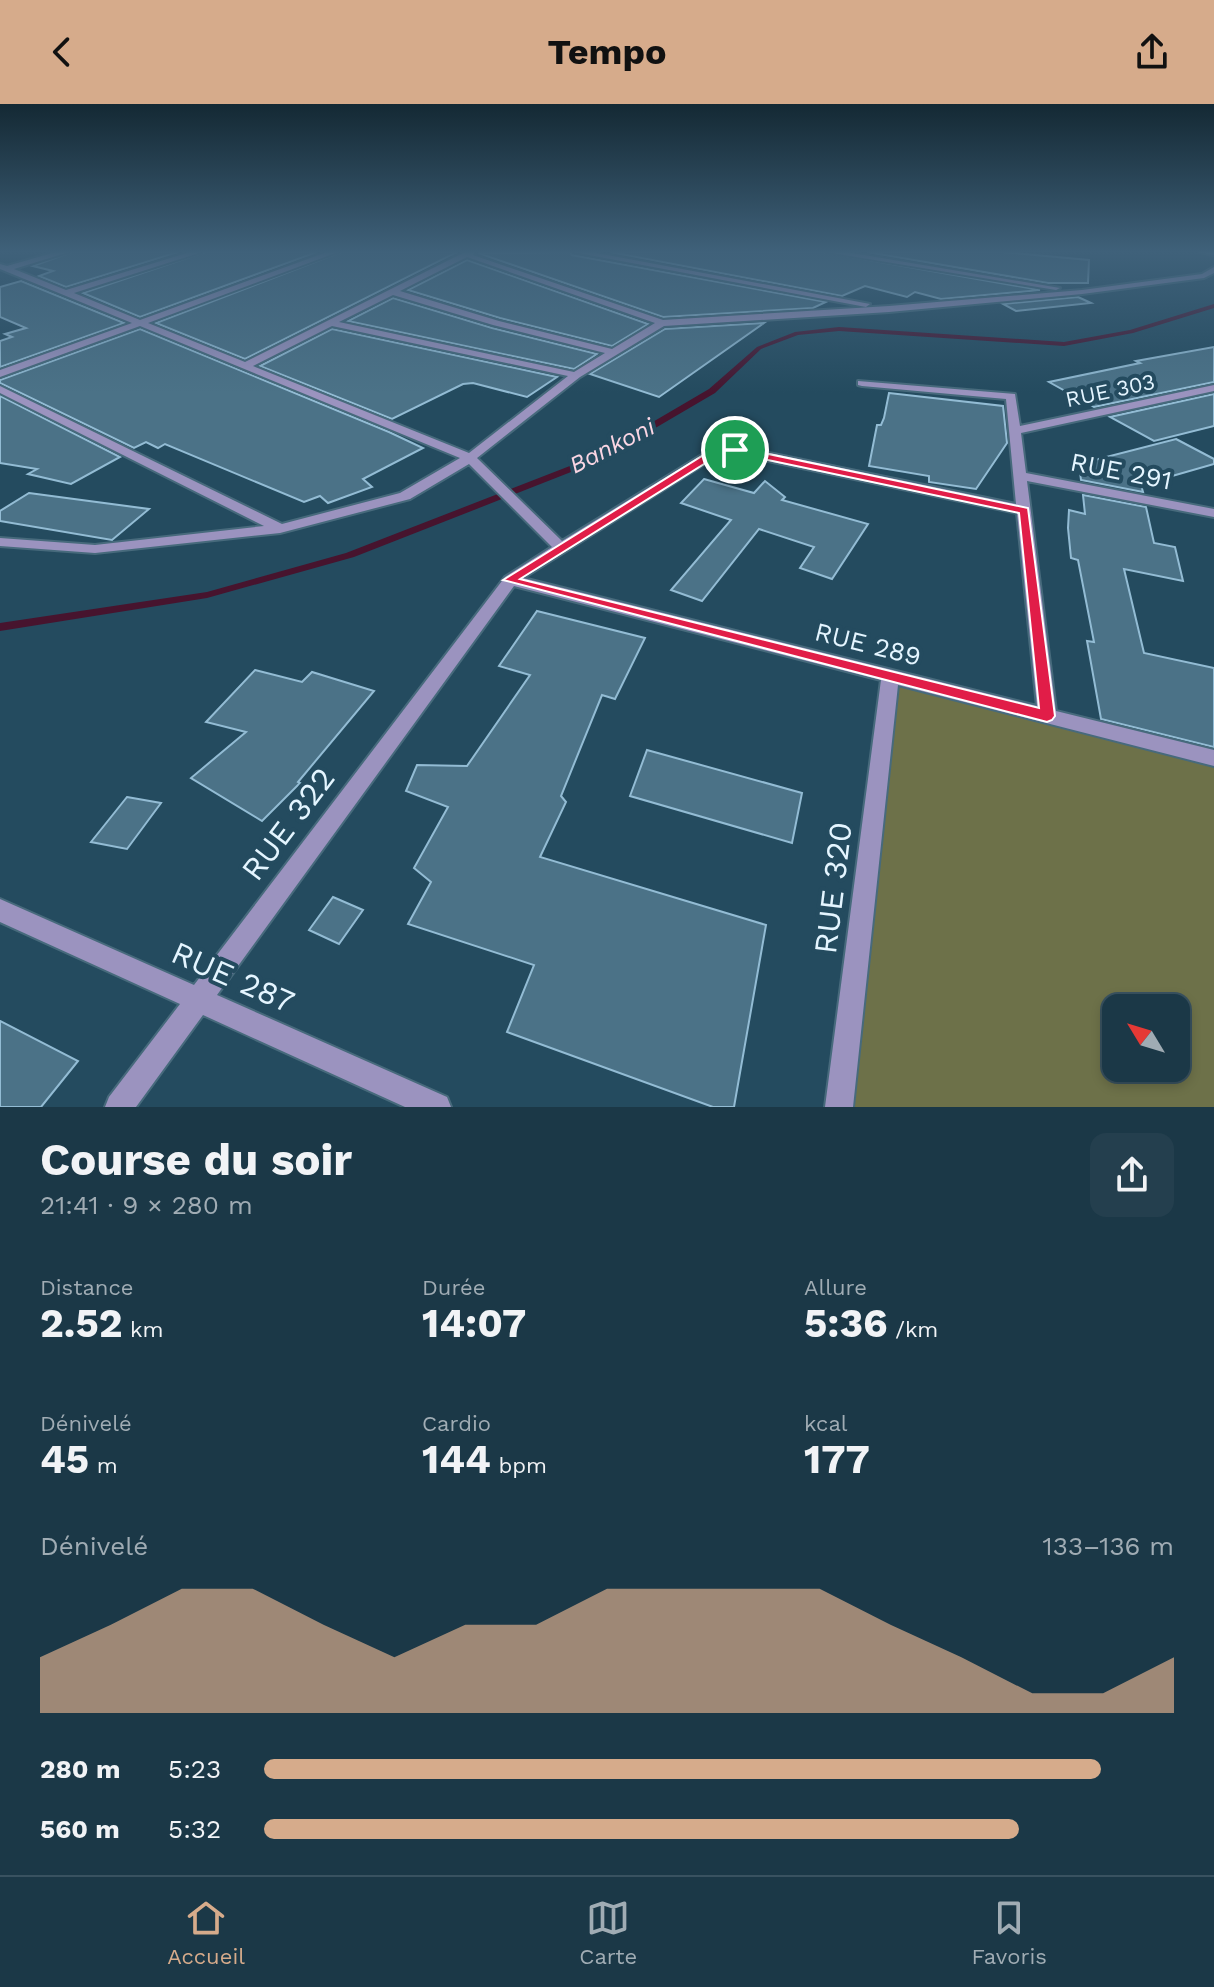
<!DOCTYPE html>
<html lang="fr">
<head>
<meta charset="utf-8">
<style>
	:root { --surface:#1b3847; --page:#243f4e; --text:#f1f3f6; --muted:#a0acb4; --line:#395260; --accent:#d6ab8b }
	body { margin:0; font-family:"Work Sans",sans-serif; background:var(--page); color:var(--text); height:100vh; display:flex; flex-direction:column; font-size:30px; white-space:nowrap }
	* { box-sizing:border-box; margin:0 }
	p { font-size:26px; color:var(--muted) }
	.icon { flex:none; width:44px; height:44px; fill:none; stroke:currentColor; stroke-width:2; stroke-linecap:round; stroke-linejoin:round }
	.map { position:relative; height:1003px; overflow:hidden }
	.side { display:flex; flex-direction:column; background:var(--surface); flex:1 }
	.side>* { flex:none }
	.needle { width:52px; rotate:308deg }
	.fabs { position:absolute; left:1102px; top:890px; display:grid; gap:16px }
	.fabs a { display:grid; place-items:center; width:88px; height:88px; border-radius:16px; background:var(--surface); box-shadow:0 4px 12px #0003,0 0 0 2px var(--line); font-size:40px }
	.pin { position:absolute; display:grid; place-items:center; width:68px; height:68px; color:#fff; margin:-34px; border:4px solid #fff; border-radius:50%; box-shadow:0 2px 8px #0007 }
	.round { display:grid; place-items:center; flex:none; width:84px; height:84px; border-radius:16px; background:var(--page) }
	.headline { display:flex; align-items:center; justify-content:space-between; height:136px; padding:0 40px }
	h1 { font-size:44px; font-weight:700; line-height:60px }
	.figures { display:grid; grid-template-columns:repeat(3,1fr); gap:12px; height:136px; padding:8px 40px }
	.figures div { display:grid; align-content:center }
	.figures b { font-size:40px; font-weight:700 }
	.figures small { font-size:22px; font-weight:400 }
	.figures p { font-size:22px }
	.chart { height:224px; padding:16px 40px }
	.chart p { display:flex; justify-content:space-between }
	.chart svg { width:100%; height:144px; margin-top:8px; fill:var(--accent); opacity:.7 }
	ul { padding:0 40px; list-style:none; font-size:26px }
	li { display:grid; grid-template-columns:128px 96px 1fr; align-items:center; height:60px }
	li i { height:20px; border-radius:10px; background:var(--accent) }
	header { display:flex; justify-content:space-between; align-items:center; height:104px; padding:0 40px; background:var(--accent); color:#111; font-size:36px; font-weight:700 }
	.dock { display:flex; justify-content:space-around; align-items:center; height:112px; border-top:2px solid var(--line); background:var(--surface); font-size:22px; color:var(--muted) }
	.dock a { display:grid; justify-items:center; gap:4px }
	.dock .current { color:var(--accent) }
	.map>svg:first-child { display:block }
	.green { fill:#6d7149; fill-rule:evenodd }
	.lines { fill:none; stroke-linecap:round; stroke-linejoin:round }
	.stream { fill:#47142e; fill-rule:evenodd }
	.building { fill:#4b7287; stroke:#93bcd4; stroke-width:2 }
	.minor-casing { stroke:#476a7c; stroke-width:4 }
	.minor { fill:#9b93bf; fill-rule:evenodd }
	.route { fill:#e11d48; stroke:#fff; stroke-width:2; fill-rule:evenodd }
	.labels { text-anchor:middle; stroke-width:8; stroke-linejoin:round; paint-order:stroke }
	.far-street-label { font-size:22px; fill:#e4f5ff; stroke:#244b5f }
	.far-water-label { font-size:24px; font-style:italic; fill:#fbd6e4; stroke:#244b5f }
	.street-label { font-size:26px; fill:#e4f5ff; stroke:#244b5f }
	.near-street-label { font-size:32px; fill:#e4f5ff; stroke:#244b5f }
</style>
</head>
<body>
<header><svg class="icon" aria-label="back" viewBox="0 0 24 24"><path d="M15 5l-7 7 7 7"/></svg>Tempo<svg class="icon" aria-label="share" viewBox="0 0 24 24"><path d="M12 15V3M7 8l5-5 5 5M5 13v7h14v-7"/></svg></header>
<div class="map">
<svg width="1214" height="1003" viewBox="0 0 1214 1003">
	<rect width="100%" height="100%" fill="#244b5f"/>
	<path class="green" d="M 890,573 L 1214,654 L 1214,1003 L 839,1003 ZM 1116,904 L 1176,904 L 1176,964 L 1116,964 Z"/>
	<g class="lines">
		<path class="stream" d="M 1214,200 L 1214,204 L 1133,229 L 1064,242 L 839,227 L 798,231 L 761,245 L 715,289 L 599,357 L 354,453 L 207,494 L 0,527 L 0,519 L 207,488 L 346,449 L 593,353 L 709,285 L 757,243 L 795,228 L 839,223 L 1064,238 L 1130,226 Z"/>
	</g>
	<g class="building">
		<path d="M 72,148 L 178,148 L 66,183 L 39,172 L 53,167 L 33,162 Z"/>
		<path d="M 205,148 L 317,148 L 140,213 L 83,189 Z"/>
		<path d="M 341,148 L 457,148 L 245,255 L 156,219 Z"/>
		<path d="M 570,148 L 572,151 L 826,198 L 813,204 L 663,213 L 478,149 Z"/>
		<path d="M 610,148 L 823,148 L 1040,186 L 941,195 L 915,188 L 907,193 L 865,182 L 842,192 Z"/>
		<path d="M 867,148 L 1003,148 L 1089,156 L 1088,179 L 1048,179 Z"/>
		<path d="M 467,156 L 648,220 L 612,242 L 500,214 L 408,186 Z"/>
		<path d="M 21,177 L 124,219 L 0,263 L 0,237 L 12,233 L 5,230 L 26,224 L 0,213 L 0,183 Z"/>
		<path d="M 1078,193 L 1091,199 L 1016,207 L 1003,200 Z"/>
		<path d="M 393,194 L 492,224 L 597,250 L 574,265 L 348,217 Z"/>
		<path d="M 764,219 L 659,293 L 590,270 L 665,225 Z"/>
		<path d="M 140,225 L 389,328 L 423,344 L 363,375 L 372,383 L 328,399 L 320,392 L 304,398 L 165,340 L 158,344 L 146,338 L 134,344 L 0,279 L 0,276 Z"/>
		<path d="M 332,225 L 557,273 L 527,293 L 473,279 L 463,280 L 392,315 L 260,262 Z"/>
		<path d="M 1214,243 L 1214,278 L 1094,303 L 1049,278 L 1140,259 L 1136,257 Z"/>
		<path d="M 889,289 L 1003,302 L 1007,339 L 976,385 L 929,378 L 929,372 L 869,362 L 877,321 L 881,321 L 884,314 Z"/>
		<path d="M 1214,290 L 1214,322 L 1154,337 L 1110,313 Z"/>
		<path d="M 0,292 L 120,353 L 71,380 L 28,370 L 37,365 L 0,359 Z"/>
		<path d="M 1176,335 L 1214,355 L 1214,360 L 1141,381 L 1143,388 L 1081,376 L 1079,360 Z"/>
		<path d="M 704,375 L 754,389 L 765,377 L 785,393 L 782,396 L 868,420 L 832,475 L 800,464 L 814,443 L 759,425 L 702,497 L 671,486 L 731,416 L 681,399 Z"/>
		<path d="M 29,389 L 149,405 L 112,436 L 0,417 L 0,407 Z"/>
		<path d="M 1083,391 L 1146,403 L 1154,439 L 1175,443 L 1183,477 L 1124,465 L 1144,549 L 1214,564 L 1214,643 L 1101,615 L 1087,537 L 1094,538 L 1078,456 L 1071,454 L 1068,424 L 1069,406 L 1085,410 Z"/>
		<path d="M 537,507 L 645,534 L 615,595 L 602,591 L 561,692 L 566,698 L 540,753 L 766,821 L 734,1003 L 713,1003 L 507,928 L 534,861 L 408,820 L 431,778 L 414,764 L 448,703 L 406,687 L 417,661 L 467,662 L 530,571 L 499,562 Z"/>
		<path d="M 255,566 L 302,578 L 312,568 L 374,587 L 298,678 L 300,679 L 262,717 L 191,674 L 246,628 L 206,618 Z"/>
		<path d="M 647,646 L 802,689 L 792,739 L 630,692 Z"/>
		<path d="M 127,693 L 161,699 L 127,745 L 91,738 Z"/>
		<path d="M 333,793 L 363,806 L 339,840 L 309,826 Z"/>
		<path d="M 0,917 L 78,957 L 41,1003 L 0,1003 Z"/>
	</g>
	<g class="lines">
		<g class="minor-casing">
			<g id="minor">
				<path d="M 56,148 L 69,148 L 14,165 L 66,186 L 190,148 L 202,148 L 74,189 L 140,216 L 327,148 L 338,148 L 148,219 L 245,258 L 465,148 L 475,148 L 473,151 L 663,216 L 889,202 L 1082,186 L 1202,170 L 1214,163 L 1214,169 L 1204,174 L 1082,190 L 889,208 L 664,222 L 580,273 L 477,354 L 562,437 L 710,346 L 735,342 L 1016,400 L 1006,295 L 862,282 L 858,281 L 858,277 L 1015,290 L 1020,322 L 1214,281 L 1214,287 L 1021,329 L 1026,369 L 1214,405 L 1214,413 L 1027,377 L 1056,607 L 1214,646 L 1214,662 L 898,581 L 853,1003 L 825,1003 L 881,576 L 514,482 L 217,891 L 447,993 L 451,1003 L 405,1003 L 203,911 L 136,1003 L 105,1003 L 109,993 L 180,900 L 0,818 L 0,795 L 194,881 L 505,473 L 552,443 L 469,360 L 410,395 L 280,429 L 95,449 L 0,442 L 0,434 L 95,441 L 264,422 L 0,289 L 0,282 L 282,420 L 400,389 L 460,354 L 140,222 L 0,273 L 0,266 L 132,219 L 0,165 L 0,160 L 7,162 ZM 467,153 L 655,219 L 612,245 L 499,217 L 400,187 ZM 393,191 L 493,221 L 605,249 L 574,268 L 339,218 ZM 332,222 L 568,272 L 469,349 L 253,262 ZM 735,350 L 1017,409 L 1037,602 L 523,474 L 717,352 Z"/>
				<path d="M 573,148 L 591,148 L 870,200 L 866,203 Z"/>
				<path d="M 826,148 L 846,148 L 1060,184 L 1056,186 Z"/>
				<path d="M 1199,148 L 1214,148 L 1214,151 Z"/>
			</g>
		</g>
		<use href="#minor" class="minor"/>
	</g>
	<linearGradient id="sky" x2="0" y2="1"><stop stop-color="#142934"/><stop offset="0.51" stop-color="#3f617a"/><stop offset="1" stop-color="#3f617a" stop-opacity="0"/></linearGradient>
	<rect width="1214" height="289" fill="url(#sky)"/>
	<path class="route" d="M 735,343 L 1028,404 L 1055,612 L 1052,616 L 1047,618 L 503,476 L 710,347 ZM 735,349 L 1019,409 L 1039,604 L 520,475 L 717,352 Z"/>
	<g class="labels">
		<g class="far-street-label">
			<text transform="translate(1110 286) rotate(-12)" y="8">RUE 303</text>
		</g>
		<g class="far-water-label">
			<text transform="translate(612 342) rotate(-27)" y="8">Bankoni</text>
		</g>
		<g class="street-label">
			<text transform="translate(1121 367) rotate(11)" y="9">RUE 291</text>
			<text transform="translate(868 540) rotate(14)" y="9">RUE 289</text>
		</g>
		<g class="near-street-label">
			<text transform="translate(288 720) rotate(-53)" y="11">RUE 322</text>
			<text transform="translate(833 784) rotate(-83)" y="11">RUE 320</text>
			<text transform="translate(233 873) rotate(24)" y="11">RUE 287</text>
		</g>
	</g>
</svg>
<div class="fabs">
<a><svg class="needle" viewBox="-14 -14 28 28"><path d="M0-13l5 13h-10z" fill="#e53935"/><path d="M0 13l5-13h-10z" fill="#a0acb4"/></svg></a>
</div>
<div class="pin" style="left:735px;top:346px;background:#1e9e55"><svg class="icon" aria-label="arrive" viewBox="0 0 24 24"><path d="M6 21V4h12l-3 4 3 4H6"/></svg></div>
</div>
<section class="side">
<div class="headline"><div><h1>Course du soir</h1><p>21:41 · 9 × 280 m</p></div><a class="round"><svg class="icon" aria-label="share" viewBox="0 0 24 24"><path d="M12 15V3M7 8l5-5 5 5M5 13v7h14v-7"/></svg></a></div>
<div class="figures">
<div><p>Distance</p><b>2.52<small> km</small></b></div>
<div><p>Durée</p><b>14:07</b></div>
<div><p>Allure</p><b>5:36<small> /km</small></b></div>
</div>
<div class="figures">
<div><p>Dénivelé</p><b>45<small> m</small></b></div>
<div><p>Cardio</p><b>144<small> bpm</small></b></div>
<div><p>kcal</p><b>177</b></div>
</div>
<div class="chart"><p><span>Dénivelé</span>133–136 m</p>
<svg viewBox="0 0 160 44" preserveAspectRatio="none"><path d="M0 44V27L10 17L20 6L30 6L40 17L50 27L60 17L70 17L80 6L90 6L100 6L110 6L120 17L130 27L140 38L150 38L160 27V44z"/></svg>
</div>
<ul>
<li><b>280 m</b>5:23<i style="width:92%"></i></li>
<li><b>560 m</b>5:32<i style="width:83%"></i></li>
</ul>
</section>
<nav class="dock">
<a class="current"><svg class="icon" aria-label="home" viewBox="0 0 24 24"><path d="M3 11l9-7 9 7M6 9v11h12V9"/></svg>Accueil</a>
<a><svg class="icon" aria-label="map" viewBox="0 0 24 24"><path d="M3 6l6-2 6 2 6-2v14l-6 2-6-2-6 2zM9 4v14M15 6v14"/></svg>Carte</a>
<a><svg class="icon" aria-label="saved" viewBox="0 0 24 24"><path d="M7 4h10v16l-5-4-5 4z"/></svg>Favoris</a>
</nav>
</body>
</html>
